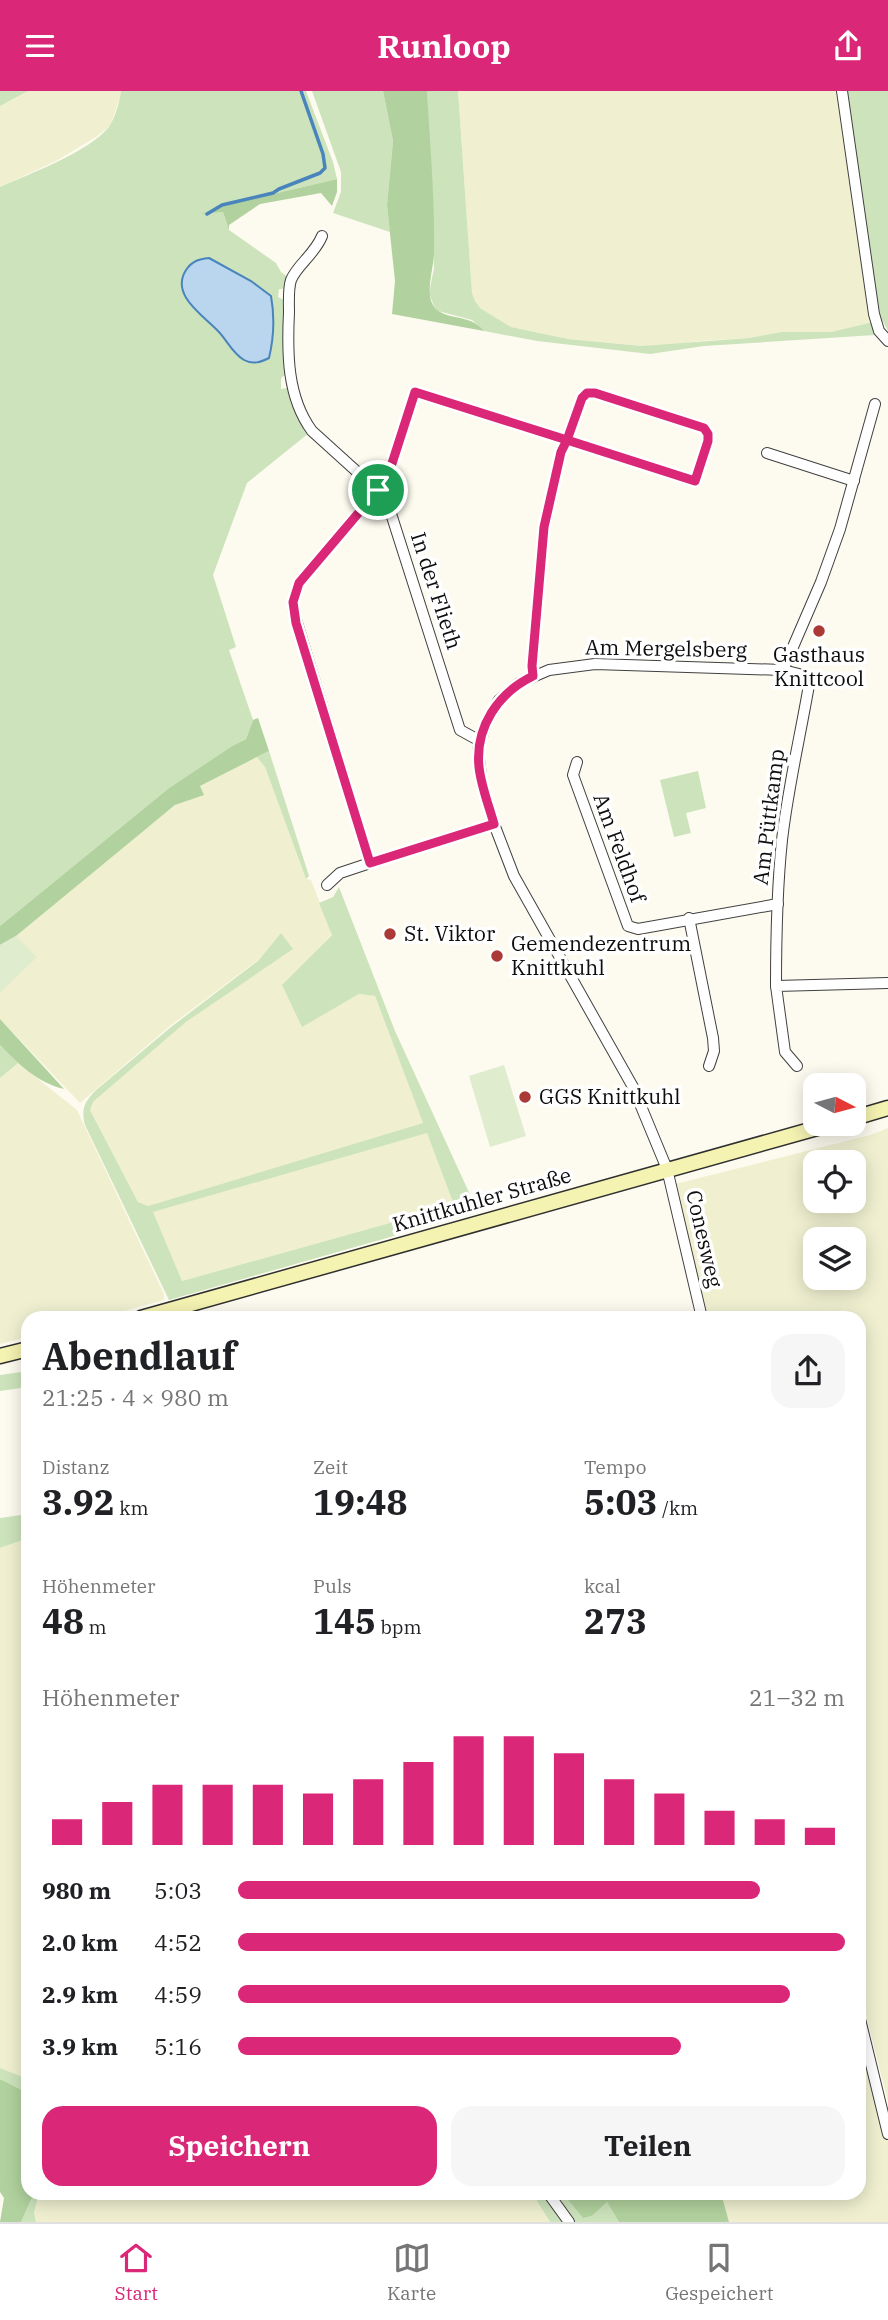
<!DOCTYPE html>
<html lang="de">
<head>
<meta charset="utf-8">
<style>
	:root { --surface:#fff; --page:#f6f6f6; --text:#202124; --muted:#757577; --line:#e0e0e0; --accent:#db2777 }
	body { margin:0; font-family:"IBM Plex Serif",serif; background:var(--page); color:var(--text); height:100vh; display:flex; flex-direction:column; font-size:26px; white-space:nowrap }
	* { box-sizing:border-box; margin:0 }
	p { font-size:23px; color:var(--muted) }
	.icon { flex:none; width:38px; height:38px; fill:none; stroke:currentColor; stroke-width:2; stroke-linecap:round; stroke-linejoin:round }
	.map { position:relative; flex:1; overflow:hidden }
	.panel { position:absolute; left:21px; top:1220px; width:845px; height:889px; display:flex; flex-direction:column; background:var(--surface); border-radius:21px; box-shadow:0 4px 18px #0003 }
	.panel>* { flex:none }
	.needle { width:46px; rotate:96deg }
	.fabs { position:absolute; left:803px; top:982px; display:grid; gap:14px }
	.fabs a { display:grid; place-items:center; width:63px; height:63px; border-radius:14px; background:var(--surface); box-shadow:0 4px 18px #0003; font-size:35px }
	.pin { position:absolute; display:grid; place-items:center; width:60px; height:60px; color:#fff; margin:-30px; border:4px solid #fff; border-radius:50%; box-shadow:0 2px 7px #0007 }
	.round { display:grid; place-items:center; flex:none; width:74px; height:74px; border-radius:21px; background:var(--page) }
	.headline { display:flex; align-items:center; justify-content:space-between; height:119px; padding:0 21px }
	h1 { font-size:38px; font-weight:700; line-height:52px }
	.metrics { display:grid; grid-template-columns:repeat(3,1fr); gap:10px; height:119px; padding:7px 21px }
	.metrics div { display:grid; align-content:center }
	.metrics b { font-size:35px; font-weight:700 }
	.metrics small { font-size:19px; font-weight:400 }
	.metrics p { font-size:19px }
	.chart { height:196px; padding:14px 21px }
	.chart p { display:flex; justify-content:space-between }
	.chart svg { width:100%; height:126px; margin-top:7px; stroke:var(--accent); stroke-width:6 }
	.cta { display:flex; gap:14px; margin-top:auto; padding:14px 21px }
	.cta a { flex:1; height:80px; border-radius:21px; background:var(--accent); color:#fff; font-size:28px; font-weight:700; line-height:80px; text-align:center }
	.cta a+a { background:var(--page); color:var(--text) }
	ul { padding:0 21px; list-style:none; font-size:23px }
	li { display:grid; grid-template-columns:112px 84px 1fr; align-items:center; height:52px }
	li i { height:18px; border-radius:9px; background:var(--accent) }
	header { display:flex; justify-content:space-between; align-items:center; height:91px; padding:0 21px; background:var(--accent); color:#fff; font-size:32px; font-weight:700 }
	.dock { display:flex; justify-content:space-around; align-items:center; height:98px; border-top:2px solid var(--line); background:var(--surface); font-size:19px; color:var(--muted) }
	.dock a { display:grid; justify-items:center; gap:4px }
	.dock .current { color:var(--accent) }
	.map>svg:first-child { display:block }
	.farmland { fill:#f0f0d1; fill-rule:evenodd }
	.green { fill:#cde3bc; fill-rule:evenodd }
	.forest { fill:#b1d29e }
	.pitch { fill:#dfeccd }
	.water { fill:#b9d6ee; stroke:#4985bc; stroke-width:2 }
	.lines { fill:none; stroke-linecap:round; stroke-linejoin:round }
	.stream { stroke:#4985bc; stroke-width:3.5 }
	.street-casing { stroke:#404040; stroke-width:12 }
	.secondary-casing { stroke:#2f2f2f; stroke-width:17 }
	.street { stroke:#fff; stroke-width:10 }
	.secondary { stroke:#f5f3b2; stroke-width:14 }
	.route-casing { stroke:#fff; stroke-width:14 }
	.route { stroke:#db2777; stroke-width:9 }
	.poi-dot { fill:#ab3a36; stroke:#fff; stroke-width:2.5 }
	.labels { text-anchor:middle; stroke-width:7; stroke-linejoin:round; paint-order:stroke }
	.street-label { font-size:21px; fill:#0d0d0d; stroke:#fff }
	.poi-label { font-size:21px; fill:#0d0d0d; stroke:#fff; text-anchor:start }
</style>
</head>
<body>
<header><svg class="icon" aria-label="menu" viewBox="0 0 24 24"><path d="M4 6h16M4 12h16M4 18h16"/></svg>Runloop<svg class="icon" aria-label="share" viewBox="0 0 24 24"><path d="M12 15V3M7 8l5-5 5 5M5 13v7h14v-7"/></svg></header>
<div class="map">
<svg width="888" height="2131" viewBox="0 0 888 2131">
	<rect width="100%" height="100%" fill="#fdfbef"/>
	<g class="farmland">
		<path d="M 28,0 L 121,0 L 120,7 L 110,35 L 96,46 L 56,70 L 0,96 L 0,15 Z"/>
		<path d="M 458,0 L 839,0 L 873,231 L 831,241 L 781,241 L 749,247 L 700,250 L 653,256 L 568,248 L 511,236 L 480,217 L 475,210 L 472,202 Z"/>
		<path d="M 257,666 L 265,676 L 306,788 L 311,789 L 332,843 L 283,895 L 302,935 L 359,903 L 375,905 L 423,1032 L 148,1115 L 138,1111 L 90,1019 L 93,1011 L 186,931 L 265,876 L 258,869 L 170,935 L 80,1012 L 0,928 L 0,854 L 16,845 L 102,772 L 200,695 Z"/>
		<path d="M 18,972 L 77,1019 L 164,1203 L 164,1209 L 98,1227 L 28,1227 L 28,1246 L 0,1253 L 0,987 Z"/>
		<path d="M 888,1037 L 888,2011 L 859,1895 L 859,1227 L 705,1227 L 675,1093 L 870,1044 ZM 816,1071 L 854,1071 L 854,1110 L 816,1110 ZM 816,1148 L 854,1148 L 854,1186 L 816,1186 Z"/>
		<path d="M 427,1041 L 454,1114 L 182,1190 L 152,1121 Z"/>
		<path d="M 28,1447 L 28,1988 L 0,1977 L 0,1457 Z"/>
		<path d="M 859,1930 L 888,2047 L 888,2131 L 729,2131 L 721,2102 L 859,2102 Z"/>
		<path d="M 39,2102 L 532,2102 L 550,2131 L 36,2131 L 34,2123 Z"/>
	</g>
	<g class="green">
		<path d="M 0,0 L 28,0 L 0,15 Z"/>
		<path d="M 121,0 L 306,0 L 333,71 L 337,88 L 227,114 L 205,122 L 223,121 L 229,139 L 276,172 L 281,181 L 288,186 L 286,194 L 282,198 L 279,198 L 278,206 L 284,209 L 286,215 L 286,283 L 281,287 L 281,298 L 287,297 L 293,316 L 309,342 L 247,392 L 213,484 L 236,556 L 229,559 L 253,629 L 246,648 L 232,655 L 169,697 L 0,835 L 0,96 C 31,82 87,62 109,36 C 115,27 120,10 121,0 Z"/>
		<path d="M 312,0 L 383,0 L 393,50 L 387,114 L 390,141 L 333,122 L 341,101 L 341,81 Z"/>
		<path d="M 427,0 L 458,0 L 472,202 L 475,210 L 480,217 L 511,236 L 568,248 L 642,255 L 749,247 L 781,241 L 831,241 L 873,231 L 875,244 L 704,255 L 650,263 L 537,250 L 484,240 L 472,229 L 438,220 L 434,215 L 429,202 L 434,177 Z"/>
		<path d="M 845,0 L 888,0 L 888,240 L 880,225 Z"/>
		<path d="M 269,660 L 309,785 L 306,788 L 265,676 L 257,666 Z"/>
		<path d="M 698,680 L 706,717 L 686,722 L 691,742 L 674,746 L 660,689 Z"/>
		<path d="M 339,796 L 395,940 L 478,1121 L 169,1209 L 85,1034 C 81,1018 84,1012 95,1000 L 171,936 L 259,869 L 281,842 L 293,858 L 186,931 L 93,1011 L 90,1019 L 138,1111 L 148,1115 L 423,1032 L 375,905 L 359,903 L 302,936 L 282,894 L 332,844 L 319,812 L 333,806 ZM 427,1042 L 454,1114 L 182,1190 L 153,1121 Z"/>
		<path d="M 0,954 L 18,972 L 0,987 Z"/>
		<path d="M 28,1280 L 28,1296 L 0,1300 L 0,1284 Z"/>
		<path d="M 28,1423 L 28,1447 L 0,1457 L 0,1427 Z"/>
		<path d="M 0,1977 L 28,1988 L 28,2002 L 0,1988 Z"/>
		<path d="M 34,2102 L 39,2102 L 34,2122 L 36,2131 L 21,2131 Z"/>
		<path d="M 532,2102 L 546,2102 L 568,2131 L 550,2131 Z"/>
		<path d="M 550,2102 L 562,2102 L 583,2127 L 592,2125 L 607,2111 L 619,2131 L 572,2131 Z"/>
	</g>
	<g class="forest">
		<path d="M 383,0 L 427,0 C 430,54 435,108 434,161 C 434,177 425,200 433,214 C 443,231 469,221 484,240 L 392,223 L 395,190 L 387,114 L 393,50 Z"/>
		<path d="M 337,88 L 337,101 L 332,115 L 321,102 L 260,113 L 229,134 L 229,139 L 223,121 L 201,123 L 227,114 Z"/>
		<path d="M 258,627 L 269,660 L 200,695 L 204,704 L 175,714 L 16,845 L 0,854 L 0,835 L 169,697 L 232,655 L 246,648 L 253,629 Z"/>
		<path d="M 0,928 L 64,998 C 38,992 18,973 0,954 Z"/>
		<path d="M 0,1988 L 28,2002 L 28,2102 L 34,2102 L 21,2131 L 0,2131 L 4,2107 L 0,2101 Z"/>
		<path d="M 562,2102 L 721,2102 L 729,2131 L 619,2131 L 607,2111 L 592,2125 L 583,2127 Z"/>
	</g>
	<g class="pitch">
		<path d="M 16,845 L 37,866 L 0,902 L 0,854 Z"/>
		<path d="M 504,974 L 526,1045 L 490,1056 L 469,985 Z"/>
	</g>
	<path class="water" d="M 209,167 L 251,190 L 271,205 C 275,227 274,246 269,267 C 261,271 253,274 244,269 C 232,262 227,249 218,240 C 203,224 170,204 186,179 C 192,170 199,168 209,167 Z"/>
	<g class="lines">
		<path class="stream" d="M 207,123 L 222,114 L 273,102 L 279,98 L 320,82 L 325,77 L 323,63 L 301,0"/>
		<g class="street-casing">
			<g id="street">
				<path d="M 842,0 L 874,223 L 879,240 L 888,250"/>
				<path d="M 322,145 C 315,163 297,174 291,189 C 288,198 289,211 289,221 C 287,262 287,306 312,340 L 386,407 L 460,639 L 480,650"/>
				<path d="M 767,362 L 854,390"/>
				<path d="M 783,579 L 821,491 L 840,438 L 875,313"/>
				<path d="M 577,671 L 573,684 L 628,835 L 638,838 L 778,813"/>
				<path d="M 494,733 L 370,772 L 294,522 L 293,511 L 299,492 L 387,388 L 415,301 C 508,331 602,360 695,390 L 708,350 L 708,343 L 703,337 L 595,302 L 587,302 L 582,307 L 567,349 L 561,361 L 544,436 L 532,575 L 533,585"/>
				<path d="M 327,794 L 340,782 L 370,772"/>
				<path d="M 689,827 L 713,947 L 714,960 L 709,975"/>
				<path d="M 797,975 L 785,961 L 776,895 L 888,892"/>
				<path d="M 702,1227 L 667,1078 L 633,996 L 514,785 L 494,733 L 482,694 L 478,659 L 486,632 L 499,609 L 519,592 L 549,579 L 595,573 L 783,579 L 799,583 L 809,594 C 800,646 788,697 782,749 C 777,797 776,847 776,895"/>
				<path d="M 859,1924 L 888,2043"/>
				<path d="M 548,2102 L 569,2131"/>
			</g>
		</g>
		<g class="secondary-casing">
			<g id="secondary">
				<path d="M 854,1027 L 888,1017"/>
				<path d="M 141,1227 L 835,1032"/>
				<path d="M 0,1265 L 28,1258"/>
			</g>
		</g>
		<use href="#street" class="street"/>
		<use href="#secondary" class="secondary"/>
	</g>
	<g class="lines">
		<g class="route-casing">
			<path id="route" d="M 378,399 L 299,492 L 293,511 L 296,532 L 370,772 L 494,733 C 489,715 481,695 479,676 C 475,636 498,602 533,585 L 532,575 L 544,436 L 561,361 L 567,349 L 695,390 L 708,350 L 708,343 L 704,337 L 595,302 L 587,302 L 582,307 L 567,349 L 415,301 L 387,388 L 378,399"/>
		</g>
		<use href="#route" class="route"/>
	</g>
	<g class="poi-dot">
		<circle cx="819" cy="540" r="7"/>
		<circle cx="390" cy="843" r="7"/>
		<circle cx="497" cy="865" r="7"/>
		<circle cx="525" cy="1006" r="7"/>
	</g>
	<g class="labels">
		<g class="street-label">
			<text transform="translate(436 500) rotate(72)" y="7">In der Flieth</text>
			<text transform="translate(666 558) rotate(1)" y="7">Am Mergelsberg</text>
			<text transform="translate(769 726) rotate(-83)" y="7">Am Püttkamp</text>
			<text transform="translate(619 757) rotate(70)" y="7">Am Feldhof</text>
			<text transform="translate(482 1109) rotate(-16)" y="7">Knittkuhler Straße</text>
			<text transform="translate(704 1148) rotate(77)" y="7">Conesweg</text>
		</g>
		<g class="poi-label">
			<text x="819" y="571" text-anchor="middle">Gasthaus<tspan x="819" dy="24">Knittcool</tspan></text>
			<text x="404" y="850">St. Viktor</text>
			<text x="511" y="860">Gemendezentrum<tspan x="511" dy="24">Knittkuhl</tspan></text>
			<text x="539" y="1013">GGS Knittkuhl</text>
		</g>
	</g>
</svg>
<div class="fabs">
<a><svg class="needle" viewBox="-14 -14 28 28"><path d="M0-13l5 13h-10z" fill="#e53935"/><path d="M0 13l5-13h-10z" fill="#757577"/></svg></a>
<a><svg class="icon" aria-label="locate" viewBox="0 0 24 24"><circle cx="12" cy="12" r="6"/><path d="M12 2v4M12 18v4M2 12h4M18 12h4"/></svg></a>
<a><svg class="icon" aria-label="layers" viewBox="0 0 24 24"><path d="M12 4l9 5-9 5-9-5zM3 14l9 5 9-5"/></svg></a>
</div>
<div class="pin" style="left:378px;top:399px;background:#1e9e55"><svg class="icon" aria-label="arrive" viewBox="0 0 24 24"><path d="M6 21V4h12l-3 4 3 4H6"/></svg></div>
<section class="panel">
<div class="headline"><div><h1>Abendlauf</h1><p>21:25 · 4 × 980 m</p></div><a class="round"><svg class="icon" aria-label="share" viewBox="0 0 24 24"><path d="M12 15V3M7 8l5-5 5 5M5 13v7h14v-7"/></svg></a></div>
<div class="metrics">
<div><p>Distanz</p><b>3.92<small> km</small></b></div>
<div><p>Zeit</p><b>19:48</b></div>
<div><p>Tempo</p><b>5:03<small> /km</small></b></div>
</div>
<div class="metrics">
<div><p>Höhenmeter</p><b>48<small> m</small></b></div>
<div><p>Puls</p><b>145<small> bpm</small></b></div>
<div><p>kcal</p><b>273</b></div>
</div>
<div class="chart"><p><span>Höhenmeter</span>21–32 m</p>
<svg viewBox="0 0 160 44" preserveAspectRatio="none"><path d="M5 44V35M15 44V29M25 44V23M35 44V23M45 44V23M55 44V26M65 44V21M75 44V15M85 44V6M95 44V6M105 44V12M115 44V21M125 44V26M135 44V32M145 44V35M155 44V38"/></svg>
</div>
<ul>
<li><b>980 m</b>5:03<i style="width:86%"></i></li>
<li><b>2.0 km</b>4:52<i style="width:100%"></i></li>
<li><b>2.9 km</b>4:59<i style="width:91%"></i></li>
<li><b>3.9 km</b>5:16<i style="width:73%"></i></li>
</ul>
<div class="cta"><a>Speichern</a><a>Teilen</a></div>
</section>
</div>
<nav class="dock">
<a class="current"><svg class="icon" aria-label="home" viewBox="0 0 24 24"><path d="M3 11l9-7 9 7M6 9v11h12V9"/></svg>Start</a>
<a><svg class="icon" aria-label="map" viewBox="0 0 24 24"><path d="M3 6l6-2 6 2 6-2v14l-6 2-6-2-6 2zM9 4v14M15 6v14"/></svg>Karte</a>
<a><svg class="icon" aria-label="saved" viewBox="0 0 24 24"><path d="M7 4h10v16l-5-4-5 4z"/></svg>Gespeichert</a>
</nav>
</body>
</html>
